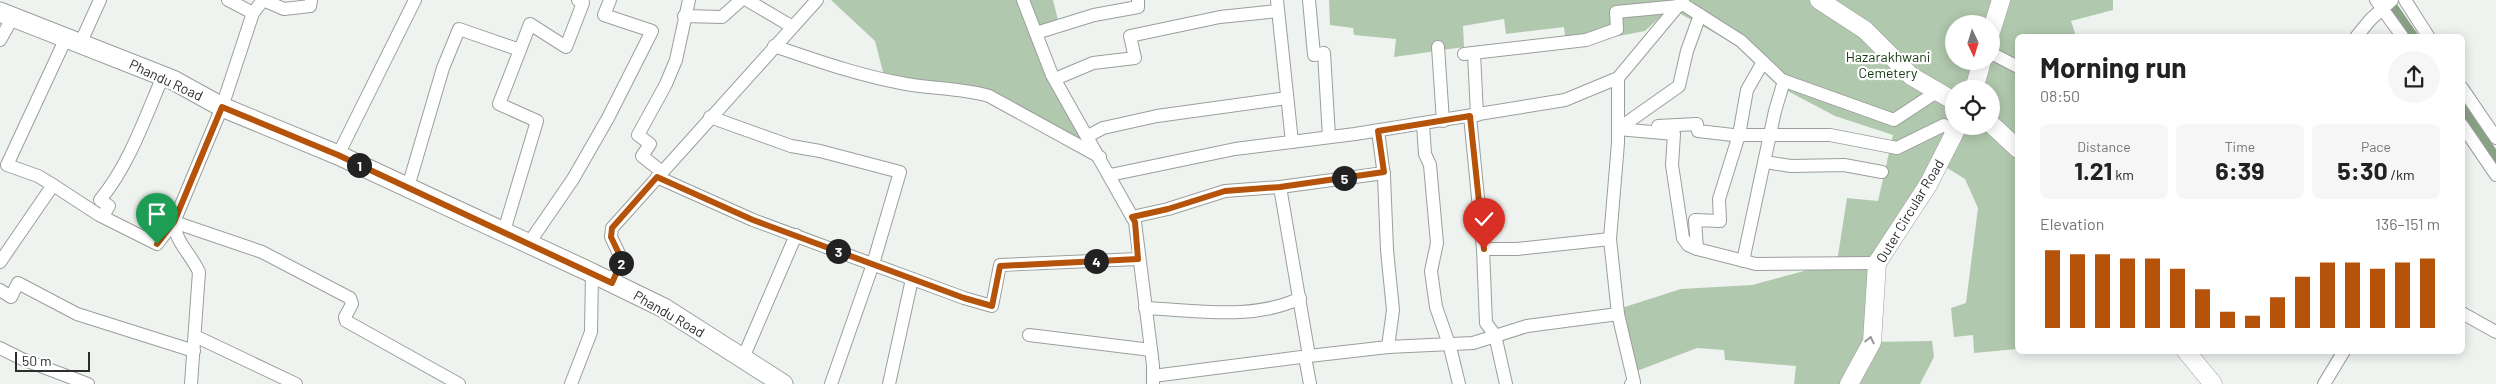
<!DOCTYPE html>
<html lang="en">
<head>
<meta charset="utf-8">
<style>
	:root { --surface:#fff; --page:#f6f6f6; --text:#222; --muted:#767676; --accent:#b45309 }
	body { margin:0; font-family:Barlow,sans-serif; background:var(--page); color:var(--text); height:100vh; display:flex; flex-direction:column; font-size:19px; white-space:nowrap }
	* { box-sizing:border-box; margin:0 }
	p { font-size:16px; color:var(--muted) }
	.icon { flex:none; width:28px; height:28px; fill:none; stroke:currentColor; stroke-width:2; stroke-linecap:round; stroke-linejoin:round }
	.map { position:relative; flex:1; overflow:hidden }
	.details { position:absolute; left:2015px; top:34px; width:450px; height:320px; display:flex; flex-direction:column; background:var(--surface); border-radius:8px; box-shadow:0 2px 12px #0003 }
	.details>* { flex:none }
	.needle { width:32px; rotate:176deg }
	.tools { position:absolute; left:1945px; top:15px; display:grid; gap:10px }
	.tools a { display:grid; place-items:center; width:55px; height:55px; border-radius:50%; background:var(--surface); box-shadow:0 2px 12px #0003; font-size:25px }
	.scale { position:absolute; left:15px; bottom:12px; width:75px; box-sizing:border-box; padding-left:5px; border:2px solid #2c2e2c; border-top:0; font-size:14px; line-height:18px; white-space:nowrap; color:#2c2e2c; -webkit-text-stroke:4px #fff; paint-order:stroke }
	.pin { position:absolute; display:grid; place-items:center; width:42px; height:42px; color:#fff; margin:-51px -21px; border-radius:50% 50% 50% 0; rotate:-45deg; box-shadow:0 0 5px #0007 }
	.pin .icon { rotate:45deg }
	.km { position:absolute; width:25px; height:25px; margin:-12px; border-radius:50%; background:#222; color:#fff; font-size:14px; line-height:25px; text-align:center }
	.round { display:grid; place-items:center; flex:none; width:52px; height:52px; border-radius:26px; background:var(--page) }
	.summary { display:flex; align-items:center; justify-content:space-between; height:85px; padding:0 25px }
	h1 { font-size:28px; font-weight:700; line-height:38px }
	.metrics { display:grid; grid-template-columns:repeat(3,1fr); gap:8px; height:85px; padding:5px 25px }
	.metrics div { display:grid; align-content:center; border-radius:8px; background:var(--page); text-align:center }
	.metrics b { font-size:25px; font-weight:700 }
	.metrics small { font-size:14px; font-weight:400 }
	.metrics p { font-size:14px }
	.chart { height:140px; padding:10px 25px }
	.chart p { display:flex; justify-content:space-between }
	.chart svg { width:100%; height:90px; margin-top:5px; stroke:var(--accent); stroke-width:6 }
	.map>svg:first-child { display:block }
	.green { fill:#b0c8ad; fill-rule:evenodd }
	.lines { fill:none; stroke-linecap:round; stroke-linejoin:round }
	.canal { stroke:#88a185; stroke-width:10 }
	.street-casing { stroke:#9b9f9b; stroke-width:14 }
	.secondary-casing { stroke:#9b9f9b; stroke-width:19 }
	.primary-casing { stroke:#9b9f9b; stroke-width:21 }
	.street { stroke:#fff; stroke-width:12 }
	.secondary { stroke:#fff; stroke-width:18 }
	.primary { stroke:#fff; stroke-width:19 }
	.oneway { stroke:#969696 }
	.route-casing { stroke:#fff; stroke-width:10 }
	.route { stroke:#b45309; stroke-width:6 }
	.labels { text-anchor:middle; stroke-width:4.5; stroke-linejoin:round; paint-order:stroke }
	.park-label { font-size:14px; fill:#133910; stroke:#fff }
	.street-label { font-size:14px; fill:#2c2e2c; stroke:#fff }
</style>
</head>
<body>
<div class="map">
<svg width="2496" height="384" viewBox="0 0 2496 384">
	<rect width="100%" height="100%" fill="#eff3ef"/>
	<g class="green">
		<path d="M 831,0 L 1053,0 L 1059,24 L 1034,28 L 1100,157 L 989,96 L 885,80 L 875,41 Z"/>
		<path d="M 1329,0 L 2113,0 L 2113,10 L 2071,21 L 2076,36 L 2018,36 L 2017,349 L 1974,353 L 1973,335 L 1954,337 L 1951,308 L 1966,303 L 1978,208 L 1965,179 L 1939,163 L 1877,263 L 1872,342 L 1932,341 L 1934,357 L 1920,384 L 1794,384 L 1796,366 L 1725,360 L 1724,350 L 1697,348 L 1629,374 L 1612,311 L 1681,289 L 1752,285 L 1837,262 L 1847,198 L 1878,201 L 1893,135 L 1835,116 L 1778,86 L 1733,43 L 1670,8 L 1645,31 L 1566,46 L 1564,27 L 1506,34 L 1504,19 L 1463,26 L 1464,47 L 1394,57 L 1396,39 L 1354,35 L 1353,28 L 1330,25 ZM 1954,24 L 1991,24 L 1991,61 L 1954,61 ZM 1954,89 L 1991,89 L 1991,126 L 1954,126 Z"/>
	</g>
	<g class="lines">
		<g class="canal">
			<path d="M 2388,0 L 2413,36"/>
			<path d="M 2462,109 L 2496,158"/>
		</g>
		<g class="street-casing">
			<g id="street">
				<path d="M 747,0 L 791,26"/>
				<path d="M 1023,0 L 1052,75 L 1135,222 L 1153,365 L 1153,384"/>
				<path d="M 1277,0 L 1292,142"/>
				<path d="M 1309,0 L 1314,55 L 1324,53 L 1329,137"/>
				<path d="M 2376,0 L 2402,36"/>
				<path d="M 2405,0 L 2428,36"/>
				<path d="M 1681,3 L 1741,41 L 1782,80 L 1894,120 L 1938,91"/>
				<path d="M 253,13 L 263,0 L 284,9 L 310,6 L 311,0"/>
				<path d="M 1700,15 L 1687,51 L 1679,86 L 1618,129 L 1674,134 L 1672,165 L 1683,238 L 1688,245 L 1697,249 L 1756,264 L 1877,263"/>
				<path d="M 684,16 L 722,17 L 741,0"/>
				<path d="M 1036,33 L 1094,15 L 1138,7 L 1138,0"/>
				<path d="M 2357,36 L 2370,20 L 2392,0"/>
				<path d="M 0,40 L 13,17"/>
				<path d="M 80,44 L 100,0"/>
				<path d="M 774,46 C 818,61 860,76 906,84 C 934,89 962,88 989,96 L 1100,157"/>
				<path d="M 1438,47 L 1443,121"/>
				<path d="M 1474,53 L 1477,115"/>
				<path d="M 1991,53 L 2018,67"/>
				<path d="M 1464,54 L 1586,40 L 1617,29 L 1616,12 L 1679,6"/>
				<path d="M 1618,78 L 1618,143 L 1610,239 L 1618,314 L 1634,382 L 1631,384"/>
				<path d="M 1055,79 L 1093,63 L 1135,58 L 1130,36 L 1220,17 L 1278,11"/>
				<path d="M 2462,88 L 2496,138"/>
				<path d="M 1470,116 L 1483,249 L 1486,323 L 1495,335 L 1506,384"/>
				<path d="M 710,117 L 791,146 L 820,151 L 900,172 L 873,264 L 831,384"/>
				<path d="M 1423,124 L 1425,154 L 1430,165 L 1437,243 L 1431,271 L 1436,307 L 1450,347 L 1459,384"/>
				<path d="M 2462,125 L 2496,175"/>
				<path d="M 1658,126 L 1697,124 L 1698,131 L 1733,135 L 1830,135 L 1897,148 L 1944,125 L 1955,132"/>
				<path d="M 1378,131 L 1384,176 L 1387,250 L 1393,310 L 1388,347"/>
				<path d="M 1088,136 L 1103,128 L 1157,116 L 1287,98"/>
				<path d="M 338,155 L 415,0"/>
				<path d="M 1765,162 L 1791,166 L 1844,165 L 1882,172"/>
				<path d="M 662,172 L 642,156 L 650,144 L 638,135 L 666,84 L 676,60 L 689,0"/>
				<path d="M 1110,175 L 1235,149 L 1355,134 L 1565,100 L 1618,78 L 1683,0"/>
				<path d="M 657,177 L 753,220 L 964,298 L 992,306 L 1000,265 L 1138,259"/>
				<path d="M 53,185 L 99,215 L 157,244 L 174,222 L 262,252 L 350,298 L 352,304 L 345,317 L 346,321 L 459,384"/>
				<path d="M 408,187 L 443,68 L 459,29 L 520,50"/>
				<path d="M 103,216 L 109,206 L 100,200 C 129,165 145,118 163,76"/>
				<path d="M 1132,217 L 1168,209 L 1225,191 L 1280,187"/>
				<path d="M 504,231 L 537,121 L 499,104 L 530,24 L 566,47 L 583,3 L 578,0"/>
				<path d="M 529,243 L 573,179 L 608,118 L 652,31 L 604,15 L 610,0"/>
				<path d="M 1483,249 L 1517,249 L 1610,239"/>
				<path d="M 1697,249 L 1695,220 L 1720,221 L 1719,199 L 1739,135 L 1747,90 L 1763,62"/>
				<path d="M 1743,261 L 1775,111 L 1784,81"/>
				<path d="M 0,262 L 53,185 L 38,176 L 7,165 L 66,38"/>
				<path d="M 612,283 L 622,260 L 611,237 L 612,228 L 817,0"/>
				<path d="M 0,290 L 11,297 L 18,283 L 77,314 L 194,351"/>
				<path d="M 1145,308 C 1195,310 1254,321 1300,298"/>
				<path d="M 2462,313 L 2496,332"/>
				<path d="M 1029,335 L 1151,350"/>
				<path d="M 195,336 L 296,384"/>
				<path d="M 0,348 L 22,359 L 88,384"/>
				<path d="M 1309,356 L 1388,347 L 1473,343 L 1527,326 L 1618,314"/>
				<path d="M 1305,357 L 1310,384"/>
				<path d="M 743,358 L 796,235"/>
				<path d="M 1153,376 L 1309,356 L 1280,187 L 1384,173"/>
				<path d="M 191,384 L 199,272 C 191,254 175,242 174,222 L 222,107 L 253,13 L 228,0"/>
				<path d="M 571,384 L 591,332 L 592,273"/>
				<path d="M 889,384 L 912,279"/>
				<path d="M 2324,384 L 2344,351"/>
			</g>
		</g>
		<g class="secondary-casing">
			<g id="secondary">
				<path d="M 1819,0 L 1865,30 L 1911,76 L 1954,101"/>
				<path d="M 1991,32 L 2001,0"/>
				<path d="M 1974,89 L 1982,61"/>
				<path d="M 1991,124 L 2018,149"/>
				<path d="M 2186,351 L 2213,384"/>
				<path d="M 1849,384 L 1872,342 L 1877,263 L 1928,185 L 1958,126"/>
			</g>
		</g>
		<g class="primary-casing">
			<path id="primary" d="M 0,12 L 173,80 L 222,107 L 338,155 L 592,273 L 664,308 L 783,384"/>
		</g>
		<use href="#street" class="street"/>
		<use href="#secondary" class="secondary"/>
		<use href="#primary" class="primary"/>
	</g>
	<defs><path id="oneway-chevron" d="M-2-3.5L2.5 0L-2 3.5" fill="none" stroke-width="1.6" stroke-linecap="round" stroke-linejoin="round" transform="scale(1.25)"/></defs>
	<use class="oneway" href="#oneway-chevron" transform="translate(1870 340) rotate(-77)"/>
	<g class="lines">
		<g class="route-casing">
			<path id="route" d="M 157,244 L 174,222 L 222,107 L 338,155 L 612,283 L 622,260 L 611,237 L 612,228 L 657,177 L 753,220 L 964,298 L 992,306 L 1000,266 L 1138,259 L 1135,222 L 1132,217 L 1168,209 L 1225,191 L 1280,187 L 1384,172 L 1378,131 L 1470,116 L 1484,249"/>
		</g>
		<use href="#route" class="route"/>
	</g>
	<g class="labels">
		<g class="park-label">
			<text x="1888" y="62">Hazarakhwani<tspan x="1888" dy="16">Cemetery</tspan></text>
		</g>
		<g class="street-label">
			<text transform="translate(166 80) rotate(25)" y="5">Phandu Road</text>
			<text transform="translate(1910 211) rotate(-59)" y="5">Outer Circular Road</text>
			<text transform="translate(669 314) rotate(30)" y="5">Phandu Road</text>
		</g>
	</g>
</svg>
<div class="tools">
<a><svg class="needle" viewBox="-14 -14 28 28"><path d="M0-13l5 13h-10z" fill="#e53935"/><path d="M0 13l5-13h-10z" fill="#767676"/></svg></a>
<a><svg class="icon" aria-label="locate" viewBox="0 0 24 24"><circle cx="12" cy="12" r="6"/><path d="M12 2v4M12 18v4M2 12h4M18 12h4"/></svg></a>
</div>
<div class="scale">50 m</div>
<div class="pin" style="left:157px;top:244px;background:#1e9e55"><svg class="icon" aria-label="arrive" viewBox="0 0 24 24"><path d="M6 21V4h12l-3 4 3 4H6"/></svg></div>
<div class="pin" style="left:1484px;top:249px;background:#d93025"><svg class="icon" aria-label="check" viewBox="0 0 24 24"><path d="M5 12l5 5 9-10"/></svg></div>
<b class="km" style="left:359px;top:165px">1</b>
<b class="km" style="left:621px;top:263px">2</b>
<b class="km" style="left:838px;top:251px">3</b>
<b class="km" style="left:1096px;top:261px">4</b>
<b class="km" style="left:1344px;top:178px">5</b>
<section class="details">
<div class="summary"><div><h1>Morning run</h1><p>08:50</p></div><a class="round"><svg class="icon" aria-label="share" viewBox="0 0 24 24"><path d="M12 15V3M7 8l5-5 5 5M5 13v7h14v-7"/></svg></a></div>
<div class="metrics">
<div><p>Distance</p><b>1.21<small> km</small></b></div>
<div><p>Time</p><b>6:39</b></div>
<div><p>Pace</p><b>5:30<small> /km</small></b></div>
</div>
<div class="chart"><p><span>Elevation</span>136–151 m</p>
<svg viewBox="0 0 160 44" preserveAspectRatio="none"><path d="M5 44V6M15 44V8M25 44V8M35 44V10M45 44V10M55 44V15M65 44V25M75 44V36M85 44V38M95 44V29M105 44V19M115 44V12M125 44V12M135 44V15M145 44V12M155 44V10"/></svg>
</div>
</section>
</div>
</body>
</html>
